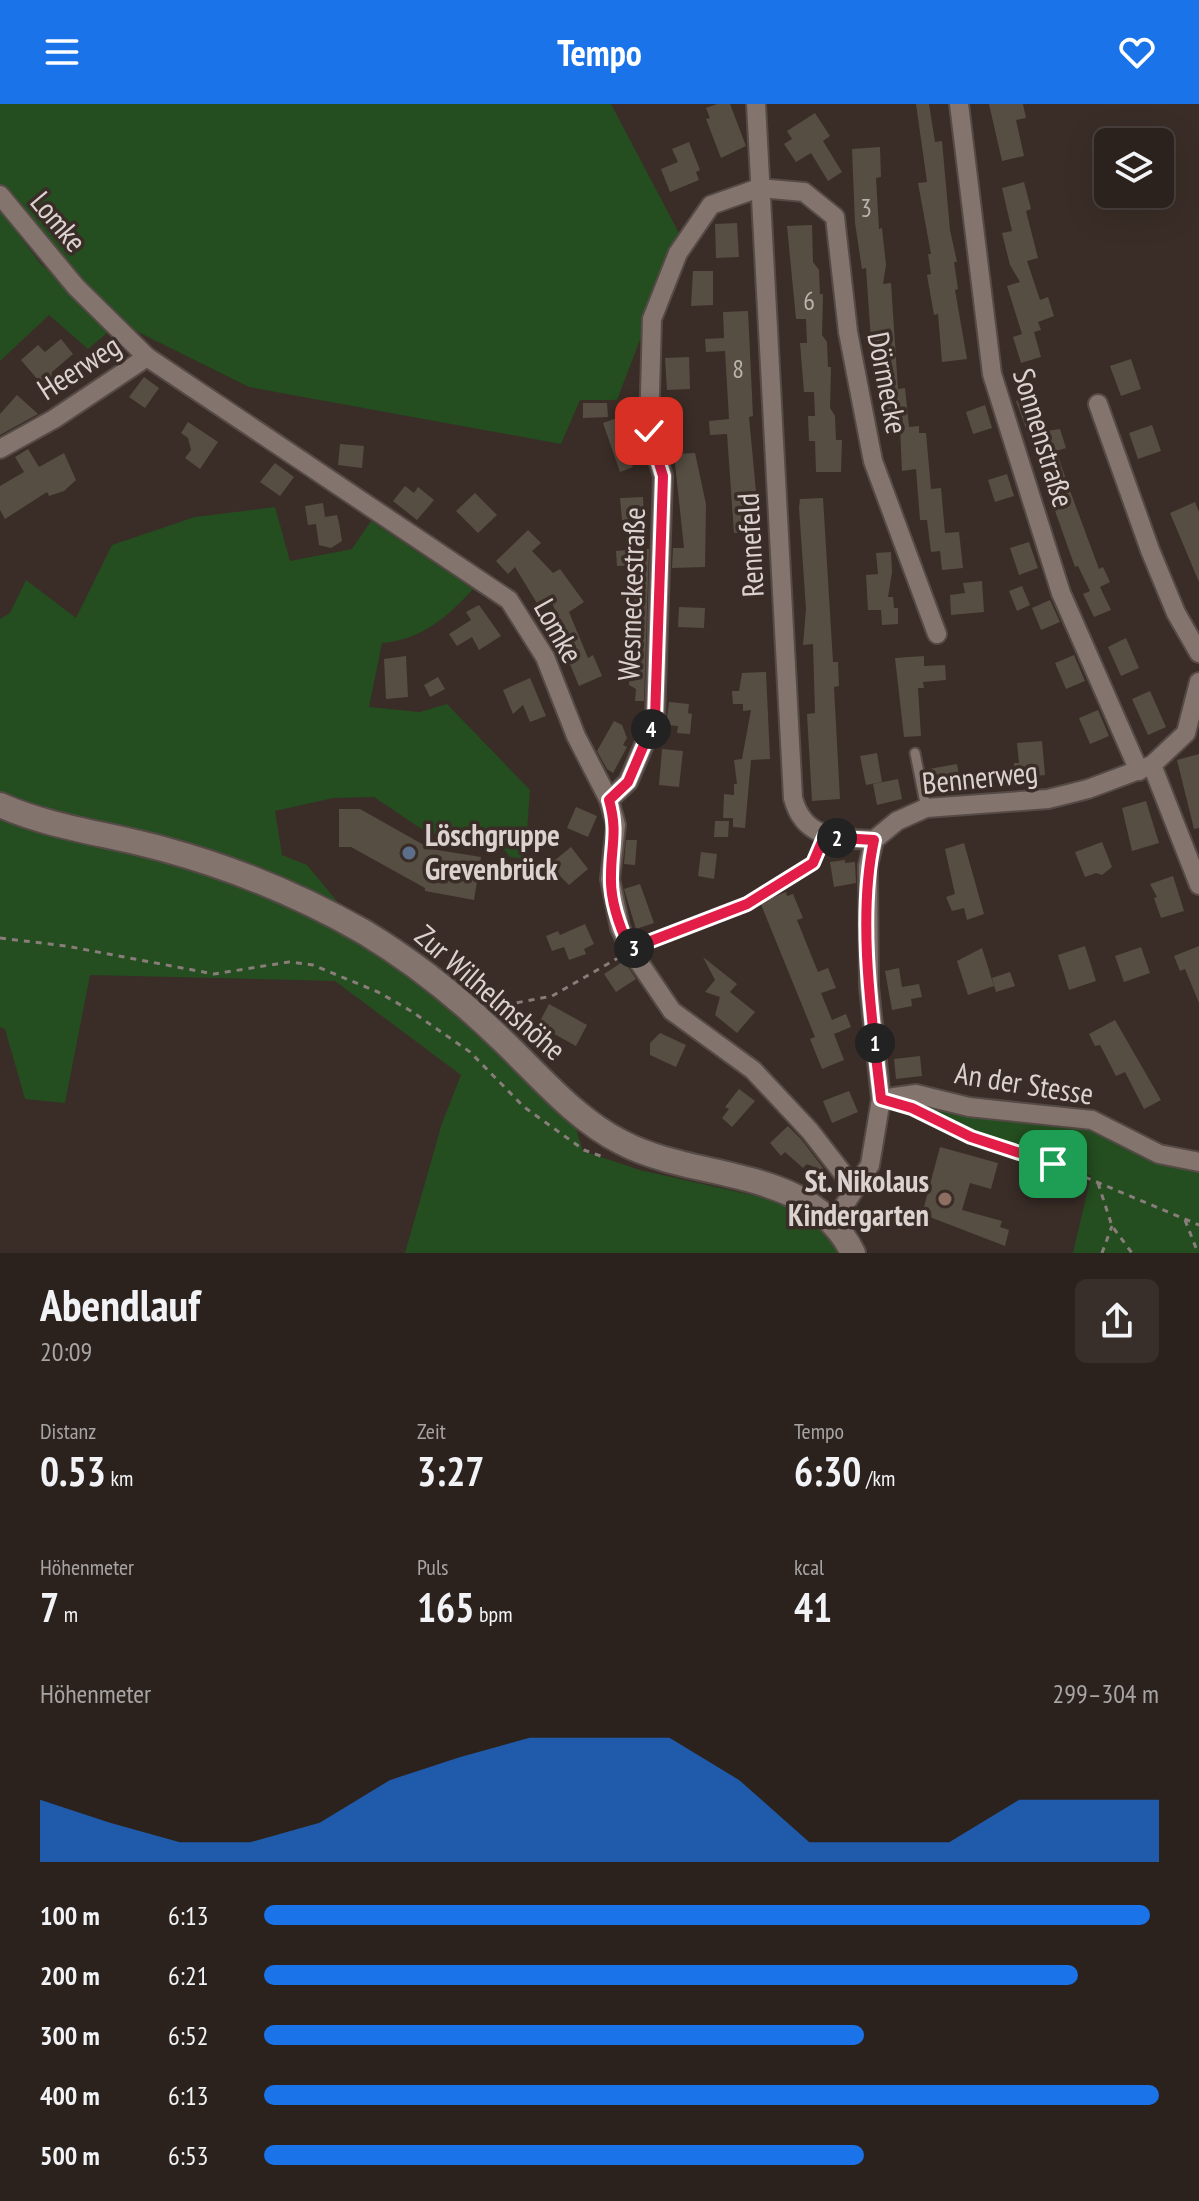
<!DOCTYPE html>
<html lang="de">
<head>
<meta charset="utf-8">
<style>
	:root { --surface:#2c221d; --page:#382f2a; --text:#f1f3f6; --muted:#a6a4a4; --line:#483f3b; --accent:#1a73e8 }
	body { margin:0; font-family:"PT Sans Narrow",sans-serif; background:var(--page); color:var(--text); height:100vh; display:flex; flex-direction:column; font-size:30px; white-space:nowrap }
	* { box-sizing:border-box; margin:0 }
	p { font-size:26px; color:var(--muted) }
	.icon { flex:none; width:44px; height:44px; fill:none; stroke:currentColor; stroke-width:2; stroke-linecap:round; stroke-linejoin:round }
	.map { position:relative; height:1149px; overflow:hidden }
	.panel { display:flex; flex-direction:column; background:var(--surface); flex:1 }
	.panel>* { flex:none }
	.buttons { position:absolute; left:1094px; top:24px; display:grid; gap:16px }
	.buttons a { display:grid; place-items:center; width:80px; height:80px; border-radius:12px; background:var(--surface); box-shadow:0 8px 32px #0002,0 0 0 2px var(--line); font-size:40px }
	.pin { position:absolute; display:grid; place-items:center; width:68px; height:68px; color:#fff; margin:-34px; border-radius:16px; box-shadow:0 4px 12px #0006 }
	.km { position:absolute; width:40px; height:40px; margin:-20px; border-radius:50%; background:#222; color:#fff; font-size:22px; line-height:40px; text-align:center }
	.round { display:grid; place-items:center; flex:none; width:84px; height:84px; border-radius:12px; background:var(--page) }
	.head { display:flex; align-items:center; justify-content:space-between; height:136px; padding:0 40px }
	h1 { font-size:44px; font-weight:800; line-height:60px }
	.metrics { display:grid; grid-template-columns:repeat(3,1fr); gap:12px; height:136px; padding:8px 40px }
	.metrics div { display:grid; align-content:center }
	.metrics b { font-size:40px; font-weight:800 }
	.metrics small { font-size:22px; font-weight:400 }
	.metrics p { font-size:22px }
	.chart { height:224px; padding:16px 40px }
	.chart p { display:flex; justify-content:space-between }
	.chart svg { width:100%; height:144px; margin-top:8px; fill:var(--accent); opacity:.7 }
	ul { padding:0 40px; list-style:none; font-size:26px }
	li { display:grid; grid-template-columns:128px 96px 1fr; align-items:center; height:60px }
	li i { height:20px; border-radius:10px; background:var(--accent) }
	header { display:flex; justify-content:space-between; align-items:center; height:104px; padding:0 40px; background:var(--accent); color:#fff; font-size:36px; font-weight:800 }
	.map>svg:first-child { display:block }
	.green { fill:#244d20 }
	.building { fill:#564e42 }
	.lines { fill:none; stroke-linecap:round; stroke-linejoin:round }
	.lane-casing { stroke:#554a46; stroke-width:13 }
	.street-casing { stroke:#554a46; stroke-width:22 }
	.secondary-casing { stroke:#554a46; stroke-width:28 }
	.path { stroke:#887d79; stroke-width:3; stroke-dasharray:6 6; stroke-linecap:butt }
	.lane { stroke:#84746e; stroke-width:9 }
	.street { stroke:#84746e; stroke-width:18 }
	.secondary { stroke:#84746e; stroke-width:24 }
	.route-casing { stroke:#fff; stroke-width:16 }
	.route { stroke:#e11d48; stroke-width:10 }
	.service-dot { fill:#5c6f8a; stroke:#3a2d27; stroke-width:3 }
	.education-dot { fill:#8d6e63; stroke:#3a2d27; stroke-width:3 }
	.labels { text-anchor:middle; stroke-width:7; stroke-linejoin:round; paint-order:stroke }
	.number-label { font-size:26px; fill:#bab2ac }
	.street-label { font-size:30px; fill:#dcd3d0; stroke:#3a2d27 }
	.poi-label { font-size:30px; font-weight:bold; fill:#dcd3d0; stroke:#3a2d27; text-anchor:start }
</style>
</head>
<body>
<header><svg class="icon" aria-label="menu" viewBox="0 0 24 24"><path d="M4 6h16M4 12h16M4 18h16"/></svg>Tempo<svg class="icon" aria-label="heart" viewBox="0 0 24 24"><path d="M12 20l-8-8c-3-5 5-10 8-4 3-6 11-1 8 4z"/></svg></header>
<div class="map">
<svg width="1199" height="1149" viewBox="0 0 1199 1149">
	<rect width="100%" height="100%" fill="#3a2d27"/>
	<g class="green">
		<path d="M 0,0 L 611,0 L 680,131 L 617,296 L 580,296 L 561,340 L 249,283 L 136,227 L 84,180 L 0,82 Z"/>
		<path d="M 0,106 L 40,159 L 112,225 L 88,245 L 49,211 L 0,257 Z"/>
		<path d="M 275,403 L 290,457 L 352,445 L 371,417 L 473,485 C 448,513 421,536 382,539 L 369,603 L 420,608 L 447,600 L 530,686 L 525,755 L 510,753 L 494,733 L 462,727 L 429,730 L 374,693 L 333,694 L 275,707 L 282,751 L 307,761 L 346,808 L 0,694 L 0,515 L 10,509 L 26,476 L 76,514 L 112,441 L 195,413 Z"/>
		<path d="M 0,709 L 233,774 L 359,834 L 439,891 L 574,1018 L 583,1047 L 640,1066 L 788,1099 L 808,1113 L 841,1149 L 405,1149 L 442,1019 L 461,971 L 335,877 L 90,871 L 65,999 L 25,995 L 5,925 L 0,923 Z"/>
		<path d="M 914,996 L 1090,1020 L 1199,1061 L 1199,1149 L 1073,1149 L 1091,1072 C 1034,1048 975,1030 919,1003 Z"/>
	</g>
	<g class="building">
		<path d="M 717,0 L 730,0 L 746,42 L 721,54 L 706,15 L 710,14 L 706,4 Z"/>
		<path d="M 916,0 L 929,0 L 935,38 L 942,37 L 950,126 L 957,158 L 954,158 L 958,185 L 955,186 L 967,255 L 942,258 L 938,210 L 934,211 L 927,171 L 931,170 L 928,150 L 931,150 L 918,79 L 927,78 Z"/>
		<path d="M 989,0 L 1023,0 L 1026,14 L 1016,16 L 1024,52 L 1002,57 Z"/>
		<path d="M 815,9 L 830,32 L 823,37 L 842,68 L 828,77 L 811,49 L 796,58 L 784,40 L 792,35 L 787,27 Z"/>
		<path d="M 689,38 L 700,66 L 696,68 L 699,76 L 670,88 L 661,65 L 678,58 L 672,45 Z"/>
		<path d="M 880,43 L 881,73 L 876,74 L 879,125 L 882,124 L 886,161 L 883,180 L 891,179 L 898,285 L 905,284 L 909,323 L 919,322 L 919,329 L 926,329 L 931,385 L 941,384 L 945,429 L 959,428 L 963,464 L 942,466 L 940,447 L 931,448 L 927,416 L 920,416 L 916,365 L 902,367 L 900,324 L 891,325 L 890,318 L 886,318 L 881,265 L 873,266 L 866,164 L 862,165 L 855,119 L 852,45 Z"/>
		<path d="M 1024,78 L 1031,105 L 1026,107 L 1038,154 L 1027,157 L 1040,196 L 1048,193 L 1054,212 L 1038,218 L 1041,226 L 1034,228 L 1041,253 L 1021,259 L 1013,233 L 1022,230 L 1007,182 L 1020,178 L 1010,161 L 1002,129 L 1012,127 L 1002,84 Z"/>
		<path d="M 737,119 L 739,153 L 716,154 L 715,120 Z"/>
		<path d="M 812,121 L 813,158 L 819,166 L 820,190 L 823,190 L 822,231 L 827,238 L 828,263 L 831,263 L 830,304 L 835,312 L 836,336 L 842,336 L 841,368 L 816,368 L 815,337 L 809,337 L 808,312 L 815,312 L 814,288 L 804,288 L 800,239 L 807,239 L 806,215 L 796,215 L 787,122 Z"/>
		<path d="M 693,167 L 713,167 L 713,201 L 691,202 Z"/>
		<path d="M 748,207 L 753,312 L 749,313 L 756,388 L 752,407 L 758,407 L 759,428 L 734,429 L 727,330 L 710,331 L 709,317 L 729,315 L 725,247 L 706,248 L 705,235 L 724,234 L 723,208 Z"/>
		<path d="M 61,235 L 73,250 L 52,268 L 51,277 L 38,276 L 21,256 L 38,241 L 45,248 Z"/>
		<path d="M 689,253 L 690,285 L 667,286 L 665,254 Z"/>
		<path d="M 1131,255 L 1141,285 L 1121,292 L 1110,262 Z"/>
		<path d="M 144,273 L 159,284 L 145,304 L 129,293 Z"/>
		<path d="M 1035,290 L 1047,327 L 1060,325 L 1066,344 L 1056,347 L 1069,384 L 1099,465 L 1103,463 L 1110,478 L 1100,483 L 1111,506 L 1094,513 L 1083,490 L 1090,487 L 1078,462 L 1075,463 L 1049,390 L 1052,389 L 1042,357 L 1038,358 L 1016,297 Z"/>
		<path d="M 17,291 L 38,310 L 0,331 L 0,310 Z"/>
		<path d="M 583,299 L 607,299 L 608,313 L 583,314 Z"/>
		<path d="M 985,301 L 992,324 L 973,330 L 966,308 Z"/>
		<path d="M 617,314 L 624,333 L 636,328 L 644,351 L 630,357 L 633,363 L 620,368 L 603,319 Z"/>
		<path d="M 188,318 L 218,338 L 200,365 L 185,354 L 191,346 L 188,334 L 181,329 Z"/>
		<path d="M 1152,321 L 1161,347 L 1138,355 L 1129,329 Z"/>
		<path d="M 340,340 L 364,342 L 362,364 L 338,361 Z"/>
		<path d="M 28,345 L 39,363 L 64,349 L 76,376 L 64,387 L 49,392 L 47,388 L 5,415 L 0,406 L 0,382 L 24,368 L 15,353 Z"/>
		<path d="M 695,349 L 706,400 L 705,463 L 672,464 L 673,444 L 684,444 L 674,350 Z"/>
		<path d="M 275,359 L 294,373 L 280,392 L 260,378 Z"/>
		<path d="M 1007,370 L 1014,392 L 995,398 L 988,376 Z"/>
		<path d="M 405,382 L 414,389 L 418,383 L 434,396 L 417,416 L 393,397 Z"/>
		<path d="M 475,389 L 497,411 L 478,429 L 456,407 Z"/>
		<path d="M 643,393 L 644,415 L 622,416 L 620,394 Z"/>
		<path d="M 823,394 L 833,558 L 838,558 L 839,582 L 834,583 L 840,695 L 812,697 L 807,610 L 815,609 L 813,540 L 803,541 L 806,505 L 799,404 L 800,395 Z"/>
		<path d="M 1195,398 L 1199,408 L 1199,478 L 1170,409 Z"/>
		<path d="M 323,399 L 325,413 L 337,411 L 339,419 L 342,437 L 331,444 L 319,441 L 316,420 L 308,421 L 305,402 Z"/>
		<path d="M 528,426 L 541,439 L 532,447 L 553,469 L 560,465 L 584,498 L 569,508 L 588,554 L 593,551 L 602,572 L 579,582 L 562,541 L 556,544 L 549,525 L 561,520 L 552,499 L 538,501 L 515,463 L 508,470 L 496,457 Z"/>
		<path d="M 1029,438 L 1038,464 L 1019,471 L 1010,444 Z"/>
		<path d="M 641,445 L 649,445 L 644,597 L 635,597 L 636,585 L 629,581 L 630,521 L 633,521 L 634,515 L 636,461 L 617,462 L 616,447 Z"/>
		<path d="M 891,448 L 892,468 L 888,493 L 893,493 L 894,504 L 898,504 L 898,520 L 882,521 L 881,506 L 868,506 L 866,471 L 878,470 L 876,449 Z"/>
		<path d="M 982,477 L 984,508 L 951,511 L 950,491 L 965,489 L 963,479 Z"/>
		<path d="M 1022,482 L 1030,501 L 1017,507 L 1009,487 Z"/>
		<path d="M 1050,496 L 1060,518 L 1041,526 L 1032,504 Z"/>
		<path d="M 479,501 L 501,532 L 479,546 L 472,533 L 457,542 L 449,530 L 471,516 L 466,508 Z"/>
		<path d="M 679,503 L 705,504 L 704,524 L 678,523 Z"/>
		<path d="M 1126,534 L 1139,564 L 1121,572 L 1108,543 Z"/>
		<path d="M 1074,551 L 1085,577 L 1066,585 L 1055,559 Z"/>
		<path d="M 406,552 L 408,593 L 386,595 L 384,555 Z"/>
		<path d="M 924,552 L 924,562 L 945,561 L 946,576 L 923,578 L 924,584 L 918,584 L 921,632 L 904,633 L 895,554 Z"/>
		<path d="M 766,568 L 770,655 L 751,656 L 745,724 L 733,723 L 733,714 L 723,714 L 724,690 L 734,691 L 734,680 L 737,680 L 734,656 L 742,655 L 751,606 L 743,607 L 743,600 L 733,600 L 732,587 L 739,587 L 742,569 Z"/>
		<path d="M 438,573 L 445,585 L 430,593 L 424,581 Z"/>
		<path d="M 530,574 L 546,612 L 530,618 L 523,601 L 513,610 L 503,586 Z"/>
		<path d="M 1150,587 L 1166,623 L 1148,631 L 1132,595 Z"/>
		<path d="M 669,598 L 689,600 L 688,609 L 692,610 L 690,630 L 677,629 L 678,622 L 666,621 Z"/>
		<path d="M 1098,606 L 1109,632 L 1090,640 L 1079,614 Z"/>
		<path d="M 614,617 L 622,621 L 627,634 L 623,641 L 627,643 L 613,669 L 607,665 L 597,647 Z"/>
		<path d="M 1042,637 L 1045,671 L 1015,674 L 1014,659 L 1019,659 L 1017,639 Z"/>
		<path d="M 662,645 L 683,647 L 679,683 L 659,681 Z"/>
		<path d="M 877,649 L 882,678 L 866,681 L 860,652 Z"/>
		<path d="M 1199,650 L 1199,724 L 1194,725 L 1177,656 Z"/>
		<path d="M 957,660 L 961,682 L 933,687 L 929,665 Z"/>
		<path d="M 898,675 L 902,695 L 877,701 L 873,680 Z"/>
		<path d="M 1146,697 L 1159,739 L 1132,747 L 1122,704 Z"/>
		<path d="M 576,703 L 597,712 L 588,733 L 567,724 Z"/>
		<path d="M 339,705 L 360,705 L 431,745 L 481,753 L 474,796 L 425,787 L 425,784 L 351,743 L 339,743 Z"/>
		<path d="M 715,717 L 729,717 L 728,733 L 714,733 Z"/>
		<path d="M 626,736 L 637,736 L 635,761 L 624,760 Z"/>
		<path d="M 1102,738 L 1112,763 L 1102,771 L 1096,769 L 1085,773 L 1075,748 Z"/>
		<path d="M 964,739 L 984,810 L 967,816 L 964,804 L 952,807 L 946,793 L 955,790 L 945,745 Z"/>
		<path d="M 571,743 L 588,765 L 569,781 L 549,761 Z"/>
		<path d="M 701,748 L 717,750 L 714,775 L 698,772 Z"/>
		<path d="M 845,756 L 845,759 L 855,758 L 856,779 L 834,783 L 830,758 Z"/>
		<path d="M 1173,772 L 1184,807 L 1161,814 L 1154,794 L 1157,793 L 1150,780 Z"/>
		<path d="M 640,780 L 654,819 L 636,825 L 624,785 Z"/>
		<path d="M 786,788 L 787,792 L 793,790 L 803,814 L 797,816 L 818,868 L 828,864 L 836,884 L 821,889 L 832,916 L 846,910 L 851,923 L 834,930 L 844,956 L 822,965 L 810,935 L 815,933 L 760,798 Z"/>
		<path d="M 585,820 L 594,840 L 584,845 L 586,850 L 569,856 L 564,843 L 552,847 L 546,832 L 558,827 L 560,831 Z"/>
		<path d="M 1085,842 L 1096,877 L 1069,886 L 1058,851 Z"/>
		<path d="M 1199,842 L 1199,899 L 1185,865 L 1180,867 L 1174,852 Z"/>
		<path d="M 1141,843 L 1150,869 L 1124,878 L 1115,852 Z"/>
		<path d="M 982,844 L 994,882 L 968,891 L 957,857 Z"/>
		<path d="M 703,853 L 737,880 L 730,888 L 755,908 L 737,929 L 715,911 L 720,893 L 705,888 L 715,876 Z"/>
		<path d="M 624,857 L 636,875 L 616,888 L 604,870 Z"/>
		<path d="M 899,864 L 902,883 L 919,880 L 922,893 L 911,895 L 912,902 L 892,906 L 885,867 Z"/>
		<path d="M 1010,868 L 1015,882 L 996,888 L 992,874 Z"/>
		<path d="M 549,900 L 587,921 L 576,942 L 538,921 Z"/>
		<path d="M 1115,916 L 1161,996 L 1144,1005 L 1125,968 L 1116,972 L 1100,941 L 1095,942 L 1089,930 Z"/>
		<path d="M 660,929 L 686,941 L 676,963 L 650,951 L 650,939 Z"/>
		<path d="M 920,952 L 922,972 L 896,975 L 894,955 Z"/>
		<path d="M 739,985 L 755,997 L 732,1023 L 722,1014 L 729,1005 L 725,1003 Z"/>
		<path d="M 849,987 L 858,1008 L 832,1019 L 823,997 Z"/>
		<path d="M 788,1022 L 801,1035 L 827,1069 L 807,1060 L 803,1064 L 785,1048 L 781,1052 L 770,1039 Z"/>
		<path d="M 940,1043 L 998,1059 L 991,1085 L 970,1079 L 962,1106 L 1002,1117 L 1000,1123 L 1009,1126 L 1005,1142 L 922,1110 Z"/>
	</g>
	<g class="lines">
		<g class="lane-casing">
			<path id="lane" d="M 915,649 L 926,704"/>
		</g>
		<g class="street-casing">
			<g id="street">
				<path d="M 756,0 L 793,694 C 804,736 838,734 874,736"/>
				<path d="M 959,0 L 992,270 L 1061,489 L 1139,667"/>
				<path d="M 0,91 L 76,183 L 147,253 L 509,496 L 545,553 L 576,632 L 609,696 L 616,721 L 610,775 L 620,824 L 630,845 L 672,907 L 753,966 L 810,1027 L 855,1085"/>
				<path d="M 1098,300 L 1150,446 L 1176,509 L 1199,549"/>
				<path d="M 0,345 L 54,315 L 147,253"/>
				<path d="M 1152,661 L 1199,781"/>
				<path d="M 609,696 L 628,678 L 655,615 L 663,372 L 649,327 L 652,215 L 678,149 L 711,101 L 759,84 L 804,88 L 835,113 L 848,228 L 873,357 L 937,530"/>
				<path d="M 881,995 L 916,990 L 969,1003 L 1092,1016 L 1159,1050 L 1199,1058"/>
				<path d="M 833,1119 L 870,1061 L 881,995 L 869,883 L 868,762 L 874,736 L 897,717 L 926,704 L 1048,695 L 1088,685 L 1152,661 L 1186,629 L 1199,578"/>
			</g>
		</g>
		<g class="secondary-casing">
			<path id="secondary" d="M 0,701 C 51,724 110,730 163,745 C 233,764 301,792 364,828 C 414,858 460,895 502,936 C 539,971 574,1014 621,1038 C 696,1078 810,1061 853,1149"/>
		</g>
		<g class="path">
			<path d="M 0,834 L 66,842 L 214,870 L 289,858 L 313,861 L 378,888 L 411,907 L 470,948 L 524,1003 L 584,1046 L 606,1054"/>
			<path d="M 646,839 C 687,824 802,786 819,746"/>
			<path d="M 505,901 L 552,892 L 618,854"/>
			<path d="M 929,1012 L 971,1033 L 1030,1050 L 1199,1121"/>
			<path d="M 1098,1079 L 1112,1122 L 1132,1149"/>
			<path d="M 1185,1116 L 1198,1149"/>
			<path d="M 1102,1149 L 1112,1122"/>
		</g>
		<use href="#lane" class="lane"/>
		<use href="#street" class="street"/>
		<use href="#secondary" class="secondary"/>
	</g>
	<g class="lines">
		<g class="route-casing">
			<path id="route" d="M 649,327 L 663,372 L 655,615 L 628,678 L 609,696 C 618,728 611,741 611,772 C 610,796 620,824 630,845 L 747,800 L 813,759 L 824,733 L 874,736 C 857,814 872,916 881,995 L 912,1004 L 971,1033 L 1053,1060"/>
		</g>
		<use href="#route" class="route"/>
	</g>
	<circle class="service-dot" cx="409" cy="749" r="8"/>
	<circle class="education-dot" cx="945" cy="1095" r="8"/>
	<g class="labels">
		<g class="number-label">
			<text x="866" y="113">3</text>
			<text x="809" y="206">6</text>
			<text x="738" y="274">8</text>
		</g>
		<g class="street-label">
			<text transform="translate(58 118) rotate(50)" y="10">Lomke</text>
			<text transform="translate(79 264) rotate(-33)" y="10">Heerweg</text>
			<text transform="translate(887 279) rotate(79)" y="10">Dörmecke</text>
			<text transform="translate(1043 334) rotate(73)" y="10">Sonnenstraße</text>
			<text transform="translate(751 441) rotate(-93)" y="10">Rennefeld</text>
			<text transform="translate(632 490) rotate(-88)" y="10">Wesmeckestraße</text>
			<text transform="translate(558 527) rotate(61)" y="10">Lomke</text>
			<text transform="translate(980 674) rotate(-6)" y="10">Bennerweg</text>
			<text transform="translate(490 889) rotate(41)" y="10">Zur Wilhelmshöhe</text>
			<text transform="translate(1024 980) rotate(9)" y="10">An der Stesse</text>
		</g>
		<g class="poi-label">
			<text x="425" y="742">Löschgruppe<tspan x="425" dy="34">Grevenbrück</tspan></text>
			<text x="929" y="1088" text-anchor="end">St. Nikolaus<tspan x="929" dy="34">Kindergarten</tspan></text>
		</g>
	</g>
</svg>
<div class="buttons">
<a><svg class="icon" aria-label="layers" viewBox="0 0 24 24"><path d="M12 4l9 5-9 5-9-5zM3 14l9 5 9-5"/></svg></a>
</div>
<div class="pin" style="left:1053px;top:1060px;background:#1e9e55"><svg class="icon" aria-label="arrive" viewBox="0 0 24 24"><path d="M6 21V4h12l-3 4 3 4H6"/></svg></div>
<div class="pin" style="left:649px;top:327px;background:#d93025"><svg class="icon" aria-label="check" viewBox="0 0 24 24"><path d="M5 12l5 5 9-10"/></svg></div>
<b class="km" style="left:875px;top:939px">1</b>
<b class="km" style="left:837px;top:734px">2</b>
<b class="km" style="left:634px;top:844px">3</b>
<b class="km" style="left:651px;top:625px">4</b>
</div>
<section class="panel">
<div class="head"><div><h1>Abendlauf</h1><p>20:09</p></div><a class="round"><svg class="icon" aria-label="share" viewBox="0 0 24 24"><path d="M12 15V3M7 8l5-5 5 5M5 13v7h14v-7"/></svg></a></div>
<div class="metrics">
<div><p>Distanz</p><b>0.53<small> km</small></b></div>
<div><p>Zeit</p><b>3:27</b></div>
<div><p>Tempo</p><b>6:30<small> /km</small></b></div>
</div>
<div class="metrics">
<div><p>Höhenmeter</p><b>7<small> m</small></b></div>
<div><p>Puls</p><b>165<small> bpm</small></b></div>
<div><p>kcal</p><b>41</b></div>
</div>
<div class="chart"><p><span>Höhenmeter</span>299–304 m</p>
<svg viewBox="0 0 160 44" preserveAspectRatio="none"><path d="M0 44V25L10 32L20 38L30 38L40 32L50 19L60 12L70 6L80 6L90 6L100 19L110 38L120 38L130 38L140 25L150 25L160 25V44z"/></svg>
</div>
<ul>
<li><b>100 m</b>6:13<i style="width:99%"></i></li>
<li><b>200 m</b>6:21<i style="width:91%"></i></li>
<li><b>300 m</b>6:52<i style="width:67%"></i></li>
<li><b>400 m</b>6:13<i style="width:100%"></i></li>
<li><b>500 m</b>6:53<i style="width:67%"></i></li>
</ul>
</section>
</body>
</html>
